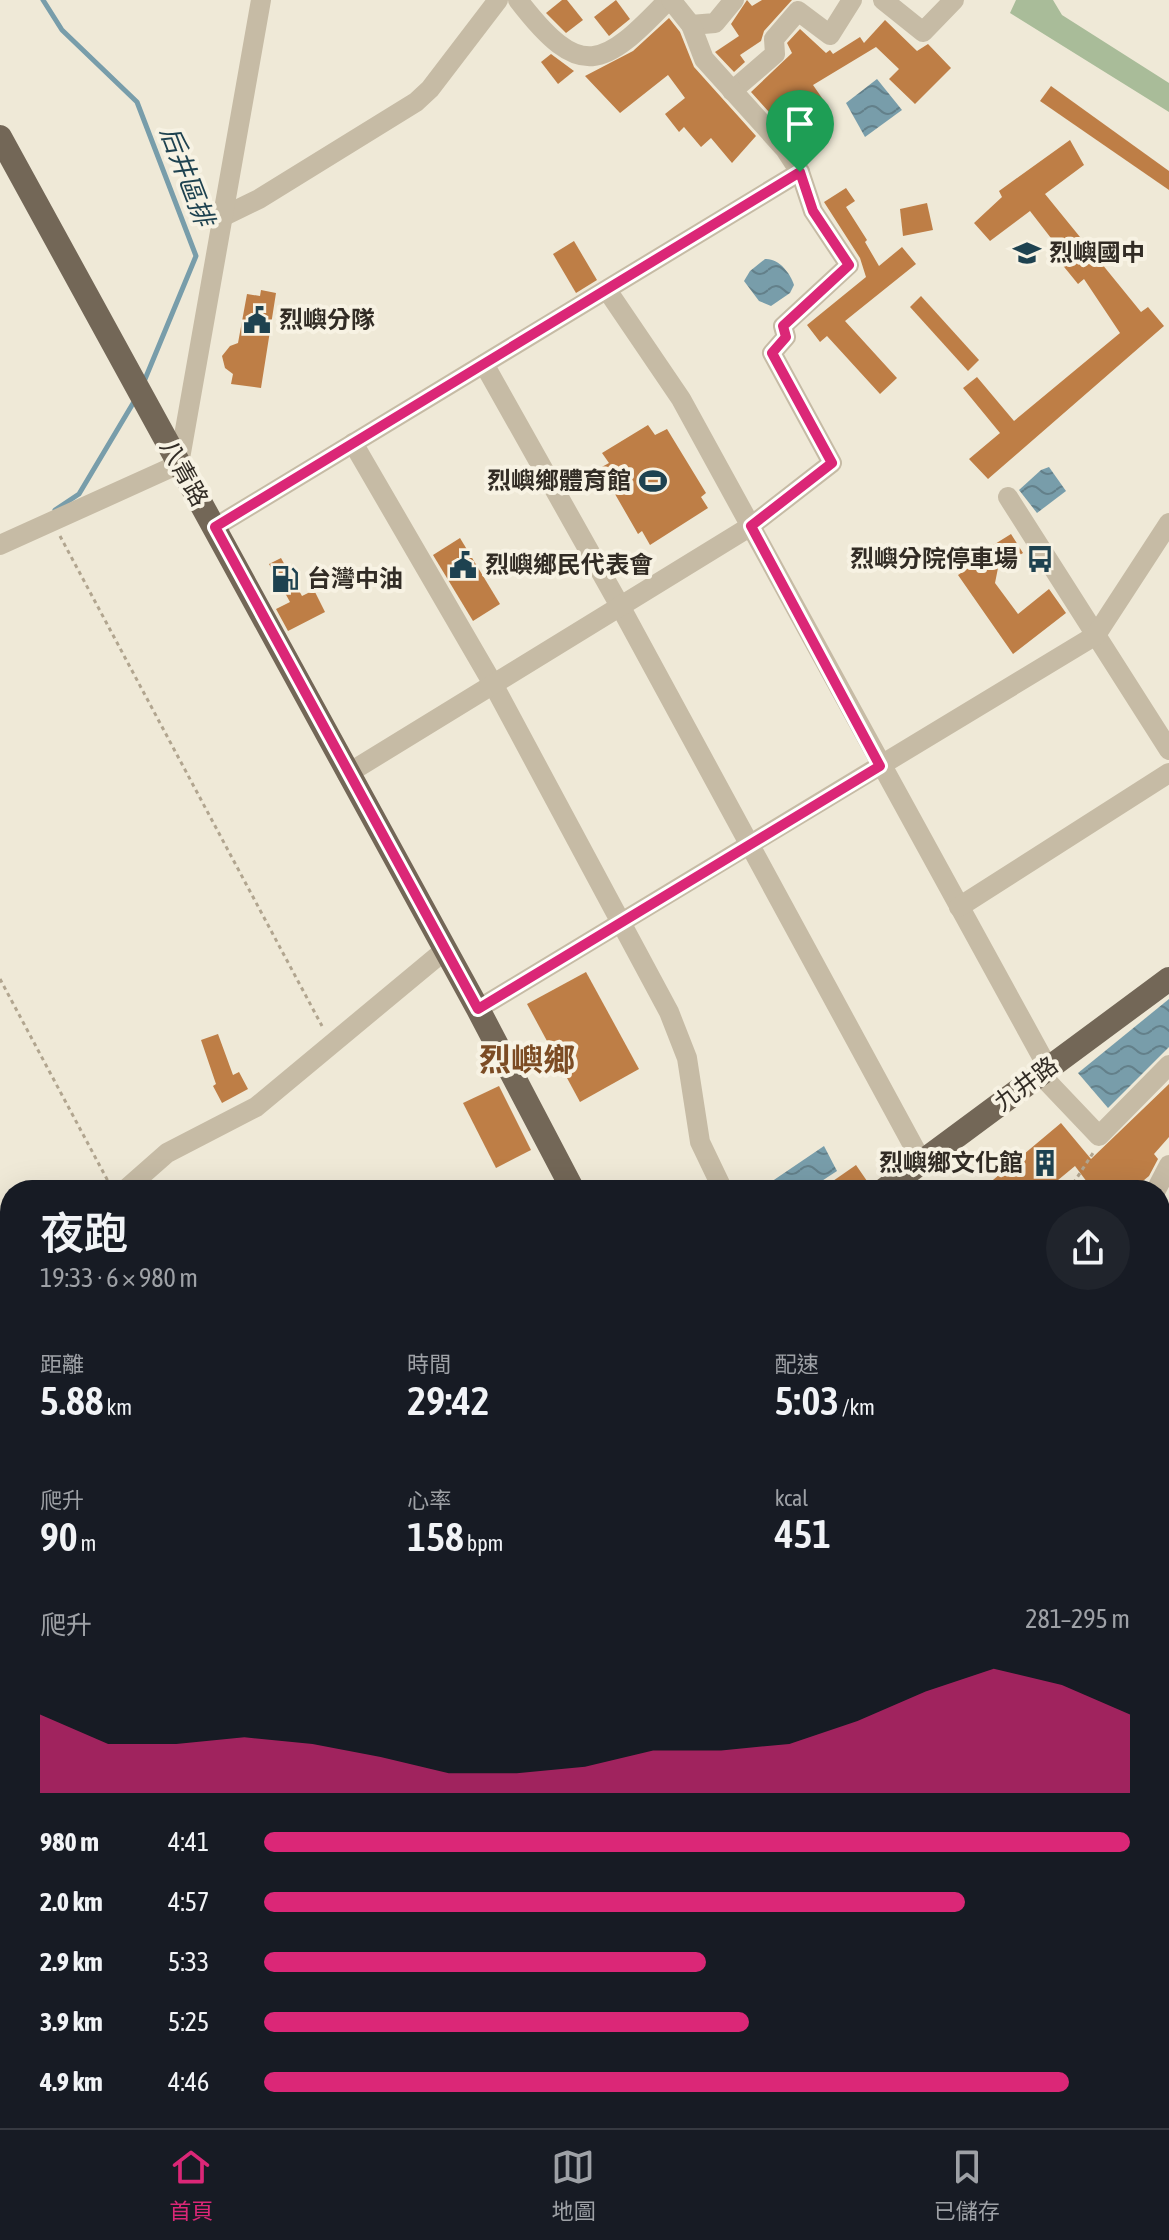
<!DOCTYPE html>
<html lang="zh-TW">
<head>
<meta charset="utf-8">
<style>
	:root { --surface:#171b24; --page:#20242c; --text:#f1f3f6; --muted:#9ea1a6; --line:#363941; --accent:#db2777 }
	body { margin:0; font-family:"Asap Condensed","Noto Sans TC",sans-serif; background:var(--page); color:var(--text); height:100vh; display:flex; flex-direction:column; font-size:30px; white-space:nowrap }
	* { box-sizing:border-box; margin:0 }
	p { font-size:26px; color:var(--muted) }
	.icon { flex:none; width:44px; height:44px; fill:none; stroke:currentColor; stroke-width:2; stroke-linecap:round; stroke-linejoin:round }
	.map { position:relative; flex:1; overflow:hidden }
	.drawer { position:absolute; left:0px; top:1180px; width:1170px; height:948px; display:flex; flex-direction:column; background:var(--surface); border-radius:32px 32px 0 0; box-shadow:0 8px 32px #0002 }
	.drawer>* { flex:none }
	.pin { position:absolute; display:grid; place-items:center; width:68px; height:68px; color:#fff; margin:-82px -34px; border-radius:50% 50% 50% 0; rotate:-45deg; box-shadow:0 0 8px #0007 }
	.pin .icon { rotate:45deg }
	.round { display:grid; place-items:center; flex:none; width:84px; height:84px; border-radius:42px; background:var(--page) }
	.summary { display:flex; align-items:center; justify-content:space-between; height:136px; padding:0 40px }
	h1 { font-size:44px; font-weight:600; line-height:60px }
	.stats { display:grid; grid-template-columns:repeat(3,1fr); gap:12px; height:136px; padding:8px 40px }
	.stats div { display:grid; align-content:center }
	.stats b { font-size:40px; font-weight:600 }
	.stats small { font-size:22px; font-weight:400 }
	.stats p { font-size:22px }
	.chart { height:224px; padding:16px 40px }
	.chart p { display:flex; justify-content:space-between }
	.chart svg { width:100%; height:144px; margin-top:8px; fill:var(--accent); opacity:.7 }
	ul { padding:0 40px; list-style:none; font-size:26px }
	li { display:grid; grid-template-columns:128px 96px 1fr; align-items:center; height:60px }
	li i { height:20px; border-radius:10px; background:var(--accent) }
	.dock { display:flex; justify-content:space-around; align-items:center; height:112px; border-top:2px solid var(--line); background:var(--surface); font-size:22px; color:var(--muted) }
	.dock a { display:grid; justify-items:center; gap:4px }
	.dock .current { color:var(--accent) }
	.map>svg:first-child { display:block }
	.forest { fill:url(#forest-firs) }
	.green { fill:#a9bc99 }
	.water { fill:url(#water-waves) }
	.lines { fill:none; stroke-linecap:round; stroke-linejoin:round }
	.stream { stroke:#789daa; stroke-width:5 }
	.building { fill:#be7e46 }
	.path { stroke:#b1a58f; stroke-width:3; stroke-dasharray:4 4; stroke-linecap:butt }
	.minor { stroke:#c6bba5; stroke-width:20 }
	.major { stroke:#736757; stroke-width:24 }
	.route-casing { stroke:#fff; stroke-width:16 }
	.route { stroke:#db2777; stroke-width:10 }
	.labels { text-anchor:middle; stroke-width:8; stroke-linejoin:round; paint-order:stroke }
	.poi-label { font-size:24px; font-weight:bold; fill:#322c25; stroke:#f7f2e3; text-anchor:start }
	.street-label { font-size:24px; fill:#322c25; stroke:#f7f2e3 }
	.water-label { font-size:26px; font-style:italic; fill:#1e4250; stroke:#f7f2e3 }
	.district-label { font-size:32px; font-weight:bold; fill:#7c4c24; stroke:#f7f2e3 }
</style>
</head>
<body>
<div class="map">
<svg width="1169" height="2128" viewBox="0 0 1169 2128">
	<defs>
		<pattern id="forest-firs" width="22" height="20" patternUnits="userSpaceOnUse" patternTransform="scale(2)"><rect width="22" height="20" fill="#a9bc99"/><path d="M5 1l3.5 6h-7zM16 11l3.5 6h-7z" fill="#8a997d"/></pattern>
		<pattern id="water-waves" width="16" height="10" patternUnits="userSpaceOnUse" patternTransform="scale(2)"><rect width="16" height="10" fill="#789daa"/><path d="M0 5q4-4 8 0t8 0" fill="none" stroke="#63808a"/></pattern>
	</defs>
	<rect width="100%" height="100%" fill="#efe9d7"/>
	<path class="forest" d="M 1160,1957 L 1169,1960 L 1169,2128 L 579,2128 L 589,2118 L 1160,2118 Z"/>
	<path class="green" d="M 1016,0 L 1053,0 L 1062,15 L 1169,83 L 1169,112 L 1010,13 Z"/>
	<g class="water">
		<path d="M 877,79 L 902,110 L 865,137 L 846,103 Z"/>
		<path d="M 765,259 C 779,258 790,273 794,285 L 790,293 L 771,306 L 759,301 L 744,281 L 750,271 Z"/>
		<path d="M 1049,467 L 1066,491 L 1037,513 L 1019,490 L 1041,470 Z"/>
		<path d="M 1169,999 L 1169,1047 L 1108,1108 L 1078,1073 Z"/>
		<path d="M 824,1146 L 837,1171 L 808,1190 L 759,1190 Z"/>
	</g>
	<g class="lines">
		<g class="stream">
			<path d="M 43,0 L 62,30 L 137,102 L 196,256 L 143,384"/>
			<path d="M 55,510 L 79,494 L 135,400"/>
			<path d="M 0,1229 L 10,1246"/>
			<path d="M 0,1489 L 10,1492"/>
		</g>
	</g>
	<g class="building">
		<path d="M 562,0 L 567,0 L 583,20 L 566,33 L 546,13 Z"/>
		<path d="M 616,0 L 630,19 L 609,36 L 594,17 Z"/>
		<path d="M 747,0 L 752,6 L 762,0 L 792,0 L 764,31 L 761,41 L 740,55 L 745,62 L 734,72 L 715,52 L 739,36 L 731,24 Z"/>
		<path d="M 669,18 L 680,32 L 694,67 L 756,136 L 732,163 L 711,138 L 701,147 L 684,127 L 679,132 L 665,114 L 685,98 L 668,75 L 620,113 L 585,76 L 633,51 Z"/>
		<path d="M 885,20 L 917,51 L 928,44 L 951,68 L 915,104 L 889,79 L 899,69 L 876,47 L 813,85 L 831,111 L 793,139 L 751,92 L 792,53 L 787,43 L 800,29 L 826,53 L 830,50 L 833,54 L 860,37 L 864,43 Z"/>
		<path d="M 551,54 L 574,71 L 558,84 L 541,62 Z"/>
		<path d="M 1051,86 L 1169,171 L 1169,190 L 1040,101 Z"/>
		<path d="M 1070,140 L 1084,165 L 1045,194 L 1141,312 L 1148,307 L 1164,326 L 988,479 L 969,459 L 1000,433 L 963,388 L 977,377 L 1014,421 L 1120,333 L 1084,279 L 1078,284 L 1056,257 L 1061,251 L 1030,211 L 990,241 L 974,223 L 1002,197 L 999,191 Z"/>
		<path d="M 846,188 L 855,201 L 846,207 L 867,240 L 865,242 L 879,266 L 902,247 L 916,264 L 845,321 L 897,378 L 880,394 L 827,336 L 820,342 L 807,325 L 866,277 L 860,258 L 824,202 Z"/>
		<path d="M 927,203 L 933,230 L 903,236 L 900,209 Z"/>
		<path d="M 574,241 L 597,280 L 576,293 L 553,254 Z"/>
		<path d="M 261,290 L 276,293 L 261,388 L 231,384 L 233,374 L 225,368 L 222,356 L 230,346 L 238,343 L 247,294 L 260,296 Z"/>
		<path d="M 921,296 L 979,360 L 968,371 L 910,307 Z"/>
		<path d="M 648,425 L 655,435 L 667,429 L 706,493 L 701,497 L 708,508 L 650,545 L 642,531 L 638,534 L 600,468 L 609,463 L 602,453 Z"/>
		<path d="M 1011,534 L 1023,553 L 998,568 L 995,583 L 1018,614 L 1049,589 L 1066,613 L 1013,654 L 958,575 L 976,563 L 974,557 Z"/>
		<path d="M 460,538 L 500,604 L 473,621 L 433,555 Z"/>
		<path d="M 281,558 L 302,596 L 314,590 L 325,612 L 288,631 L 276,609 L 290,602 L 269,564 Z"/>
		<path d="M 586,972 L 639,1069 L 580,1102 L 527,1004 Z"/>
		<path d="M 218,1034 L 233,1075 L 239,1072 L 248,1089 L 222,1103 L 213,1086 L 216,1084 L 201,1040 Z"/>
		<path d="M 1169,1084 L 1169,1137 L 1154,1154 L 1158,1159 L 1149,1176 L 1132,1190 L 1093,1190 L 1075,1166 L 1046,1190 L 981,1190 L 1061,1123 L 1091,1159 Z"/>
		<path d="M 499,1086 L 531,1150 L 496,1168 L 463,1103 Z"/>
		<path d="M 856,1165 L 867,1181 L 854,1190 L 820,1190 Z"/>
	</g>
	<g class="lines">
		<g class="path">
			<path d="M 60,536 L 322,1026"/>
			<path d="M 0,979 L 109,1183"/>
			<path d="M 1069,1190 L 1093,1153"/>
			<path d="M 708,2128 L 719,2118"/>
			<path d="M 751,2128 L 770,2118"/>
			<path d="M 776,2128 L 783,2126"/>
		</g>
		<g class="minor">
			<path d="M 518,0 C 581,82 603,68 668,0"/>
			<path d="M 883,0 L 923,32 L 954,0"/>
			<path d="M 691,25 L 715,23 L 734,0"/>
			<path d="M 732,91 L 775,54 L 774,39 L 798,11 L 830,35 L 852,0"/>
			<path d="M 224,216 L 259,199 L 416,102 L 430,89 L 498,0"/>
			<path d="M 607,290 L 681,399 L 1048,1068"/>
			<path d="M 484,364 L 620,606 L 922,1162"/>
			<path d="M 353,443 L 493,684 L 669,1012 L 687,1058 L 700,1142 L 723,1190"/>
			<path d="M 1008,497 L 1169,750"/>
			<path d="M 215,527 L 800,172"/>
			<path d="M 0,545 L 179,464 L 261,0"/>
			<path d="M 347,774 L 751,526 L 832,463 L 772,353 L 786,337 L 783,326 L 849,265 L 813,211 L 800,172 L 785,149 L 704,59 L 691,25 L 671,0"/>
			<path d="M 959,907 L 1169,773"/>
			<path d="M 478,1009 L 1096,635 L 1169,523"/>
			<path d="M 1040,1074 L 1099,1136 L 1169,1065"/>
			<path d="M 125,1190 L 167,1153 L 256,1107 L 445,950"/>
			<path d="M 1156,1190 L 1169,1165"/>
			<path d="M 1160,1236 L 1169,1245"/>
			<path d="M 0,1302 L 10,1293"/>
			<path d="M 1160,1408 L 1169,1399"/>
			<path d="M 1160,1879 L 1169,1882"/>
			<path d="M 0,2060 L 10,2060"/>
			<path d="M 208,2118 L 209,2128"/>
			<path d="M 375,2118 L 375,2128"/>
			<path d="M 561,2128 L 572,2118"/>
		</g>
		<g class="major">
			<path d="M 0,137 L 478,1009 L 573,1190"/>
			<path d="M 884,1190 L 1169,979"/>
			<path d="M 0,1884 L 10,1874"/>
		</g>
	</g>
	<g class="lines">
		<g class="route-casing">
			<path id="route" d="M 800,172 L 813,211 L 849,265 L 783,326 L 786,337 L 772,353 L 832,463 L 751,526 L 880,766 L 478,1009 L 215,527 Z"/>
		</g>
		<use href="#route" class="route"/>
	</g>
	<defs>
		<g id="school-bare" transform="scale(2.16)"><path d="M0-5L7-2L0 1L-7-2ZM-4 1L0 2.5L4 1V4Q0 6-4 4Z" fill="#1e4250" stroke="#f7f2e3" stroke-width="2.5" paint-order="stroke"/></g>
		<g id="civic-bare" transform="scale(2.16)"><path d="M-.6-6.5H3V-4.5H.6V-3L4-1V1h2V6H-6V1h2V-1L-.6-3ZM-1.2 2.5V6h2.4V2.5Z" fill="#1e4250" stroke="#f7f2e3" stroke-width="2.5" paint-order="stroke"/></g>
		<g id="stadium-bare" transform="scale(2.16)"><path d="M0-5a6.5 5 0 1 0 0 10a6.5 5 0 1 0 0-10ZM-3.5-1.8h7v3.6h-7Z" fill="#1e4250" stroke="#f7f2e3" stroke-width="2.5" paint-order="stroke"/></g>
		<g id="bus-bare" transform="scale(2.16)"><path d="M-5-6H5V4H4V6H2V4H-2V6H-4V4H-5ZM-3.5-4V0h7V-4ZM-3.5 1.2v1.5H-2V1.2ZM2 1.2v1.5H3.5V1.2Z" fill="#1e4250" stroke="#f7f2e3" stroke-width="2.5" paint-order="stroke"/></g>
		<g id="fuel-bare" transform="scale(2.16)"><path d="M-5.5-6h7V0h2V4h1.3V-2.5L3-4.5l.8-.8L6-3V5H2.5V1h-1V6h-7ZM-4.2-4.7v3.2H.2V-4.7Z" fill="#1e4250" stroke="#f7f2e3" stroke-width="2.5" paint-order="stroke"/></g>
		<g id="building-bare" transform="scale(2.16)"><path d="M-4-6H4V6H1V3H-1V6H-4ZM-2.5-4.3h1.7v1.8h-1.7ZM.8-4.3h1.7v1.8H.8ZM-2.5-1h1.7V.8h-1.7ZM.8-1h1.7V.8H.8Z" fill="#1e4250" stroke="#f7f2e3" stroke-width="2.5" paint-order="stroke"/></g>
	</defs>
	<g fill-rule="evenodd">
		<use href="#school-bare" x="1027" y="253"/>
		<use href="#civic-bare" x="257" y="320"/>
		<use href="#stadium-bare" x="653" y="481"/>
		<use href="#bus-bare" x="1040" y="559"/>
		<use href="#civic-bare" x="463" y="565"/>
		<use href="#fuel-bare" x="285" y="579"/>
		<use href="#building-bare" x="1045" y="1163"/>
	</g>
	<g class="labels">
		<g class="poi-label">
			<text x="1049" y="261">烈嶼國中</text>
			<text x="279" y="328">烈嶼分隊</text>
			<text x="631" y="489" text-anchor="end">烈嶼鄉體育館</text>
			<text x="1018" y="567" text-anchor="end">烈嶼分院停車場</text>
			<text x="485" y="573">烈嶼鄉民代表會</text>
			<text x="307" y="587">台灣中油</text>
			<text x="1023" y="1171" text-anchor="end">烈嶼鄉文化館</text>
		</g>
		<g class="street-label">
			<text transform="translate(184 473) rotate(61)" y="8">八青路</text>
			<text transform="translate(1026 1084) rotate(-37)" y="8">九井路</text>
		</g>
		<g class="water-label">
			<text transform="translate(187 176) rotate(69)" y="9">后井區排</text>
		</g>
		<g class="district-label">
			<text x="527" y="1071">烈嶼鄉</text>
		</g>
	</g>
</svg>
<div class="pin" style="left:800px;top:172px;background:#1e9e55"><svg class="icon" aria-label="arrive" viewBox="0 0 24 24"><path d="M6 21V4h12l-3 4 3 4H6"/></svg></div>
<section class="drawer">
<div class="summary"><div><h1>夜跑</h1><p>19:33 · 6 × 980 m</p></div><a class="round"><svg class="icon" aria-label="share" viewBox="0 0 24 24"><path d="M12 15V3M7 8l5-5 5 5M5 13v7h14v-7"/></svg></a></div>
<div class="stats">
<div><p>距離</p><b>5.88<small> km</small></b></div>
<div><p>時間</p><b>29:42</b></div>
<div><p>配速</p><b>5:03<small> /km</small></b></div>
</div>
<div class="stats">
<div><p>爬升</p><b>90<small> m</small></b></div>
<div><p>心率</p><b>158<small> bpm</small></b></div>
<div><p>kcal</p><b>451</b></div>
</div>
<div class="chart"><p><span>爬升</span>281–295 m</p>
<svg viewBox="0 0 160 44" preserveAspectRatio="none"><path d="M0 44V20L10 29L20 29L30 27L40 29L50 33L60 38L70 38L80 36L90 31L100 31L110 29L120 22L130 13L140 6L150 11L160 20V44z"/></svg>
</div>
<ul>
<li><b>980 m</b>4:41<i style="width:100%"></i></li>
<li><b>2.0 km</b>4:57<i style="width:81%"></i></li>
<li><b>2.9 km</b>5:33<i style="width:51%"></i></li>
<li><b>3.9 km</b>5:25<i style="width:56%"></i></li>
<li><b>4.9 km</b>4:46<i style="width:93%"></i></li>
</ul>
</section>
</div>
<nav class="dock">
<a class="current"><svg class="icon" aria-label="home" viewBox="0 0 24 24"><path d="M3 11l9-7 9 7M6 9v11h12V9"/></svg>首頁</a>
<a><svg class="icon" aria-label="map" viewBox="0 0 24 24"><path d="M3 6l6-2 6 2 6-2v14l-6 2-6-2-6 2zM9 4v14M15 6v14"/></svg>地圖</a>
<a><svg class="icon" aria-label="saved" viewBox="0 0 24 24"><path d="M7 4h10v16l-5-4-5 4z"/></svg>已儲存</a>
</nav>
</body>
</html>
